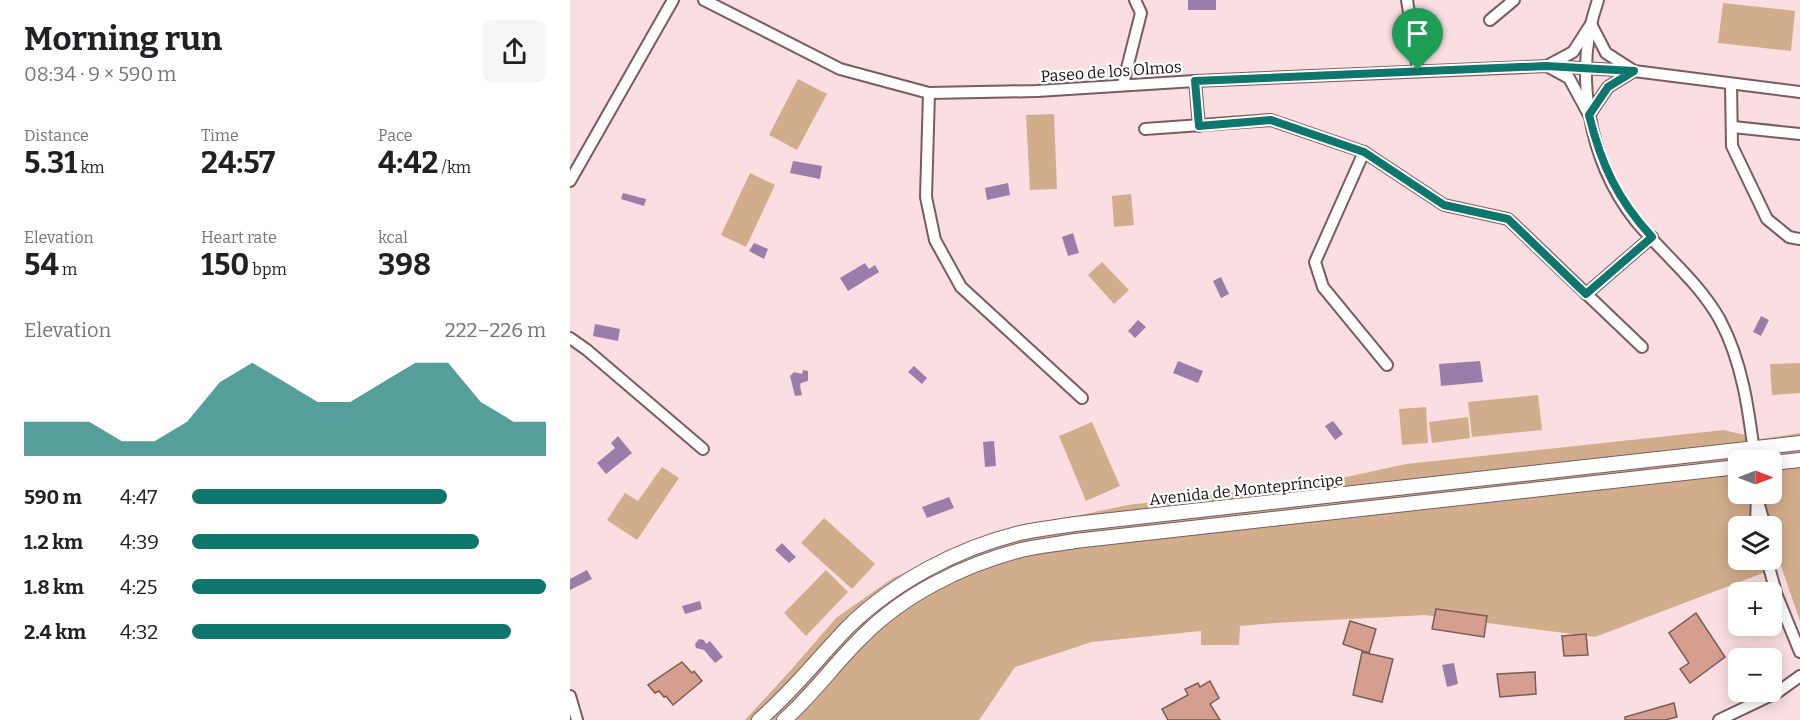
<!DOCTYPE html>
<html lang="en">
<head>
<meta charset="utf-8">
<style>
	:root { --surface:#fff; --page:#f6f6f6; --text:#202124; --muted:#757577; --accent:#0f766e }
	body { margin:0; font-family:Bitter,serif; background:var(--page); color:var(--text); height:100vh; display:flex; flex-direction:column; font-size:22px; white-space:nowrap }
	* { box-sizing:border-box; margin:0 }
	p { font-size:20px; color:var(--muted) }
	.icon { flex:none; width:33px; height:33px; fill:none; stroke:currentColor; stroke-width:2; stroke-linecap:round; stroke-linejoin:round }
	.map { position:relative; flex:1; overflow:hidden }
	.sheet { display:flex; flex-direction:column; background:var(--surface); width:570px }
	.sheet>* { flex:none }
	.needle { width:39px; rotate:90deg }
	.tools { position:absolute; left:1158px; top:450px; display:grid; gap:12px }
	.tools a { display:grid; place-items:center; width:54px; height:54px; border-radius:9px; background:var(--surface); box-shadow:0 3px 15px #0003; font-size:30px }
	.pin { position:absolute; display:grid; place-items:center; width:51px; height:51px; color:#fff; margin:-62px -26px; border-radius:50% 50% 50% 0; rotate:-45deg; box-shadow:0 0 6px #0007 }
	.pin .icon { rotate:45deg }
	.round { display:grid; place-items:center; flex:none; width:63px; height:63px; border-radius:9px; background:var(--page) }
	.summary { display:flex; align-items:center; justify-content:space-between; height:102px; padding:0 24px }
	h1 { font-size:33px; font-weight:700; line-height:45px }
	.figures { display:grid; grid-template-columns:repeat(3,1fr); gap:9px; height:102px; padding:6px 24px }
	.figures div { display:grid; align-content:center }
	.figures b { font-size:30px; font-weight:700 }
	.figures small { font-size:16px; font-weight:400 }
	.figures p { font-size:16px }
	.chart { height:168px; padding:12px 24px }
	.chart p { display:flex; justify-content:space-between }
	.chart svg { width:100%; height:108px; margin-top:6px; fill:var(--accent); opacity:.7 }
	ul { padding:0 24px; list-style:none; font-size:20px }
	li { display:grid; grid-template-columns:96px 72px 1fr; align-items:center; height:45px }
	li i { height:15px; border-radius:8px; background:var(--accent) }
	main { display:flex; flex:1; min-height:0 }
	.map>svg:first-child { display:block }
	.green { fill:#d2ad8b; fill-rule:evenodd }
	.water { fill:#9a7ea9 }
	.building { fill:#d69e8e; stroke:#795c54; stroke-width:1.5 }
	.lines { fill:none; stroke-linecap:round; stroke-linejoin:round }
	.minor-casing { stroke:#7a5b60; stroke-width:14 }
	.tertiary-casing { stroke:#7a5b60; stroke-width:16 }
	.minor { stroke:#fff; stroke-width:10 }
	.tertiary { stroke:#fff; stroke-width:14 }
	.route-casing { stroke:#fff; stroke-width:12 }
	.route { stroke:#0f766e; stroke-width:8 }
	.labels { text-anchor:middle; stroke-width:4.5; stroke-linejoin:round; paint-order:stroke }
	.street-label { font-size:16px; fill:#1a0f10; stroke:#fff }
</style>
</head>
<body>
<main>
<section class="sheet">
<div class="summary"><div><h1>Morning run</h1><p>08:34 · 9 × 590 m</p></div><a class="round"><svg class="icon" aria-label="share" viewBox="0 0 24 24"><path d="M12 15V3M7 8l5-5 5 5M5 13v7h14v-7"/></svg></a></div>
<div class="figures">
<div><p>Distance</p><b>5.31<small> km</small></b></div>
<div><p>Time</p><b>24:57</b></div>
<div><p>Pace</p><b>4:42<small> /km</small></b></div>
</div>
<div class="figures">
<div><p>Elevation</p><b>54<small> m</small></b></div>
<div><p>Heart rate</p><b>150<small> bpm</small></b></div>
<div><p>kcal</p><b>398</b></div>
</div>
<div class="chart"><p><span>Elevation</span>222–226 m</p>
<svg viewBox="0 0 160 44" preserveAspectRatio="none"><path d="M0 44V30L10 30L20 30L30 38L40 38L50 30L60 14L70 6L80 14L90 22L100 22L110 14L120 6L130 6L140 22L150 30L160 30V44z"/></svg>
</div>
<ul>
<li><b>590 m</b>4:47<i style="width:72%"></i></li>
<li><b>1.2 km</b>4:39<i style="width:81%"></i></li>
<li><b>1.8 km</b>4:25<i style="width:100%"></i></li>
<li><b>2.4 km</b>4:32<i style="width:90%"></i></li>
</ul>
</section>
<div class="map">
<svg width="1230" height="720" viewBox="0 0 1230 720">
	<rect width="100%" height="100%" fill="#fbdee2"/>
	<g class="green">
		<path d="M 1153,3 L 1225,11 L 1221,51 L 1148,43 Z"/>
		<path d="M 228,79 L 257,94 L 227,150 L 199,135 Z"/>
		<path d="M 484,114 L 487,189 L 460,190 L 456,115 Z"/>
		<path d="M 180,173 L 205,185 L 176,247 L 151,235 Z"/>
		<path d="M 561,194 L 564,225 L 544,227 L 542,196 Z"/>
		<path d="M 532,262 L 559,290 L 544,304 L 518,275 Z"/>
		<path d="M 1230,363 L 1230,393 L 1202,395 L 1200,364 Z"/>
		<path d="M 968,395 L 972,430 L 902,437 L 898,402 Z"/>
		<path d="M 856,407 L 858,443 L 832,445 L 829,409 Z"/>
		<path d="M 898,417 L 900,438 L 862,443 L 859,422 Z"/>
		<path d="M 522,422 L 550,486 L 516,501 L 489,436 Z"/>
		<path d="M 1154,430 L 1191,439 L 1230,433 L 1230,621 L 1211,566 L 1025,637 L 855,615 L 705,623 L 670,626 L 669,645 L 631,645 L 631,631 L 522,642 L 445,667 L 409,720 L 175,720 L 221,670 L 266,618 L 323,578 L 421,534 L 558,505 L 753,482 L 836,464 ZM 1168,460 L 1202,460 L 1202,494 L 1168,494 ZM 1168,526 L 1202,526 L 1202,560 L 1168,560 Z"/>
		<path d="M 92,467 L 109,478 L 67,540 L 37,520 L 55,493 L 68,501 Z"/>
		<path d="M 254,518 L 305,564 L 282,589 L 231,543 Z"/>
		<path d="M 256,570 L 278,592 L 236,636 L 214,613 Z"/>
	</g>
	<g class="water">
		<rect x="618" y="0" width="28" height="10"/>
		<path d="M 223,161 L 252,166 L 250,179 L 220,173 Z"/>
		<path d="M 438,183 L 440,195 L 417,200 L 415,188 Z"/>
		<path d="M 53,193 L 76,199 L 74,206 L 51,199 Z"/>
		<path d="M 503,233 L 509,253 L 498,256 L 492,237 Z"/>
		<path d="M 184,243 L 198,249 L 194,259 L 179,251 Z"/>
		<path d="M 295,263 L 299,269 L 305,265 L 309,272 L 278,291 L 270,278 Z"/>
		<path d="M 651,277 L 659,294 L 651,298 L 643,281 Z"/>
		<path d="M 1191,316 L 1199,320 L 1191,336 L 1183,332 Z"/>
		<path d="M 568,320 L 576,327 L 565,338 L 558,331 Z"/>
		<path d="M 25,324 L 50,329 L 48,341 L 23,336 Z"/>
		<path d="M 608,361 L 633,371 L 628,383 L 603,373 Z"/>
		<path d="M 910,361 L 913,382 L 871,386 L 869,364 Z"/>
		<path d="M 344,366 L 357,378 L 352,384 L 338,372 Z"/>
		<path d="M 233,370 L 238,371 L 238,381 L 231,383 L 230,386 L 232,395 L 225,396 L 220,376 L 224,372 L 232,374 Z"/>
		<path d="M 763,421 L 773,434 L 765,440 L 755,426 Z"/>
		<path d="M 48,436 L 62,453 L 36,474 L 27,463 L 45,448 L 41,443 Z"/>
		<path d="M 424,441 L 426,466 L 415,467 L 413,442 Z"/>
		<path d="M 379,497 L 384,508 L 357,518 L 352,507 Z"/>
		<path d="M 212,543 L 226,557 L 219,563 L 205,550 Z"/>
		<path d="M 17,570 L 22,579 L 0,590 L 0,579 Z"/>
		<path d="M 130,601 L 132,609 L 115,614 L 112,606 Z"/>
		<path d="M 129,639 L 134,640 L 136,644 L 140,641 L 153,657 L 145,663 L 134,650 L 126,648 L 125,644 Z"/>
		<path d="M 884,663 L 888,684 L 877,687 L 872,665 Z"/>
	</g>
	<g class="building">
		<path d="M 866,609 L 917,616 L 914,637 L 862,629 Z"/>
		<path d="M 1126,613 L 1155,657 L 1120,683 L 1110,669 L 1119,663 L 1099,633 Z"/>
		<path d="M 780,621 L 806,629 L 799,653 L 773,644 Z"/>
		<path d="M 1016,634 L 1018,655 L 994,656 L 992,636 Z"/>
		<path d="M 792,652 L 823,659 L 812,702 L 783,695 Z"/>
		<path d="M 112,662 L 122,673 L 124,671 L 132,681 L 103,705 L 96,696 L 94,697 L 89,691 L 85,693 L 78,685 Z"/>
		<path d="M 965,672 L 966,694 L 930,697 L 927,674 Z"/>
		<path d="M 640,681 L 649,698 L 640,704 L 650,720 L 598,720 L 592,709 L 618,695 L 615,689 L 628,683 L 630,687 Z"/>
		<path d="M 1104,703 L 1107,717 L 1095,720 L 1055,720 L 1055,717 Z"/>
	</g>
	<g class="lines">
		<g class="minor-casing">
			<g id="minor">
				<path d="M 134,0 L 270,69 L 359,93 L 467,91 L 625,81 L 977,66 L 1064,71 L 1230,92"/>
				<path d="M 837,0 L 848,70"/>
				<path d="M 1028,0 C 1003,72 1018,160 1065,220 C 1093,254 1128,281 1150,320 C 1173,363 1179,413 1185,460"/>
				<path d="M 920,20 L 944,0"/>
				<path d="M 1021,24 L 1036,53 L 1064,71 L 1038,87 L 1019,115 L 999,78 L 977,66 L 1003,52 Z"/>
				<path d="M 625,81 L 629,126"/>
				<path d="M 553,84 L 571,13 L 565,0"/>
				<path d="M 1161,84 L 1162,146 L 1197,219 L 1219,237 L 1230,239"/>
				<path d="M 359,93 L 356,197 L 365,240 L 391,287 L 512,398"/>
				<path d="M 1163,127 L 1230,134"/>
				<path d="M 575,129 L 701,120 L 794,152 L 874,205 L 938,219 L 1072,347"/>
				<path d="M 794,152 L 745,262 L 753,287 L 817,365"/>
				<path d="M 0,181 L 103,0"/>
				<path d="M 1016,294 L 1082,237"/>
				<path d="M 0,338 L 17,350 L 133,449"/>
				<path d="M 1189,505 L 1195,526"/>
				<path d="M 1186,526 L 1187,494"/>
				<path d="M 1197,560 L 1207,596 L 1230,652"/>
				<path d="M 0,696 L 7,720"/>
				<path d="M 1149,720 L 1208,692 L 1230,676"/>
			</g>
		</g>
		<g class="tertiary-casing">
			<g id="tertiary">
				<path d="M 1202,463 L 1230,460"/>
				<path d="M 189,720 C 222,692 248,658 278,627 C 324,582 388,548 450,533 C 468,529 487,527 505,524 L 1230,443"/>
				<path d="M 214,720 C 242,696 265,663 292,637 C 334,594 394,565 451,550 C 469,546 488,544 505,541 L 1168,467"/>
			</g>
		</g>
		<use href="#minor" class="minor"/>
		<use href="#tertiary" class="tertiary"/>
	</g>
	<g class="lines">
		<g class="route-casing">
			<path id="route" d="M 976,66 L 1064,71 L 1038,87 L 1019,115 C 1031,164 1047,199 1082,237 L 1016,294 L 938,219 L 874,205 L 794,152 L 701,120 L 629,126 L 625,81 Z"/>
		</g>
		<use href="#route" class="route"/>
	</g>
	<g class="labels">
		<g class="street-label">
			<text transform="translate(541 71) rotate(-4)" y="6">Paseo de los Olmos</text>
			<text transform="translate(676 489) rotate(-6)" y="6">Avenida de Montepríncipe</text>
		</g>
	</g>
</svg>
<div class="tools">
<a><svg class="needle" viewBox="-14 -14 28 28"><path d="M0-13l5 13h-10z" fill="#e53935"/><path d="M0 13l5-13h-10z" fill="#757577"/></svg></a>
<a><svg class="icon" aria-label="layers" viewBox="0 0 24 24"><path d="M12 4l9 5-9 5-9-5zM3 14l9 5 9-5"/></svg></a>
<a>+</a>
<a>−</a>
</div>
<div class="pin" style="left:848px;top:70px;background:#1e9e55"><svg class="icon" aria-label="arrive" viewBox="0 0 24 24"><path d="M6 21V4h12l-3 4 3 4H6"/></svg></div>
</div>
</main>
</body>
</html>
